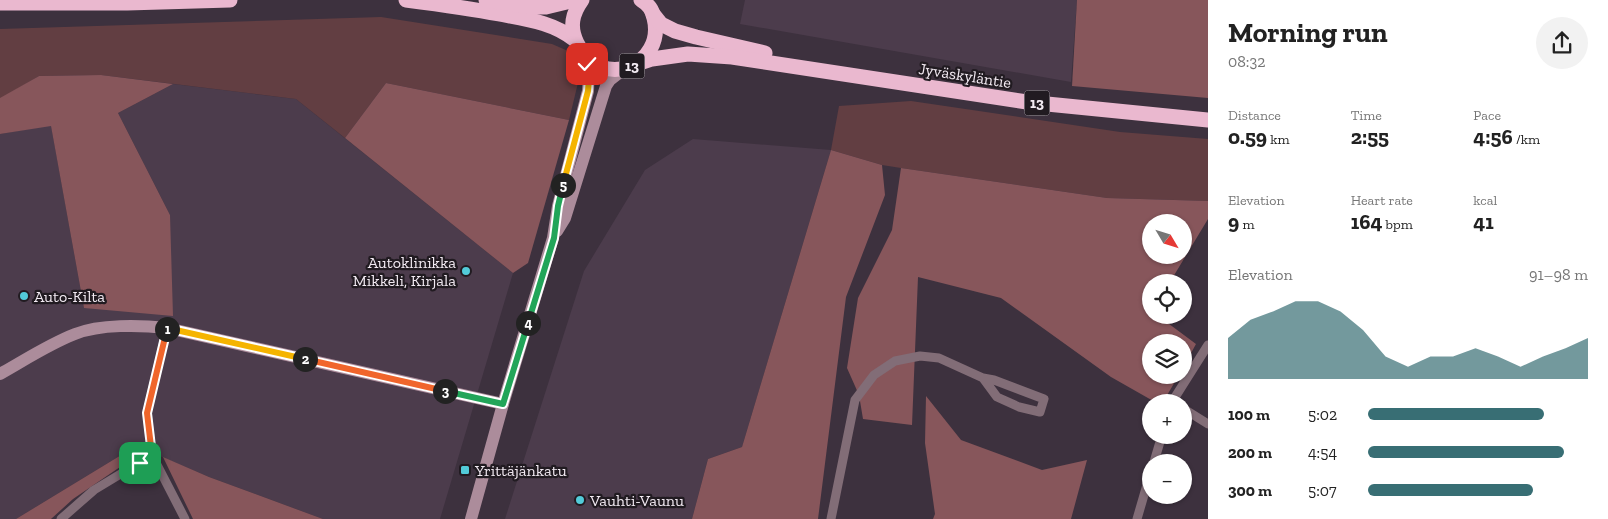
<!DOCTYPE html>
<html lang="en">
<head>
<meta charset="utf-8">
<style>
	:root { --surface:#fff; --page:#f2f2f2; --text:#222; --muted:#767676; --accent:#386e74 }
	body { margin:0; font-family:"Zilla Slab",serif; background:var(--page); color:var(--text); height:100vh; display:flex; flex-direction:column; font-size:19px; white-space:nowrap }
	* { box-sizing:border-box; margin:0 }
	p { font-size:16px; color:var(--muted) }
	.icon { flex:none; width:28px; height:28px; fill:none; stroke:currentColor; stroke-width:2; stroke-linecap:round; stroke-linejoin:round }
	.map { position:relative; flex:1; overflow:hidden }
	.panel { display:flex; flex-direction:column; background:var(--surface); width:400px }
	.panel>* { flex:none }
	.needle { width:32px; rotate:128deg }
	.buttons { position:absolute; left:1142px; top:214px; display:grid; gap:10px }
	.buttons a { display:grid; place-items:center; width:50px; height:50px; border-radius:50%; background:var(--surface); box-shadow:0 1px 4px #0004; font-size:25px }
	.pin { position:absolute; display:grid; place-items:center; width:42px; height:42px; color:#fff; margin:-21px; border-radius:10px; box-shadow:0 2px 8px #0006 }
	.km { position:absolute; width:25px; height:25px; margin:-12px; border-radius:50%; background:#222; color:#fff; font-size:14px; line-height:25px; text-align:center }
	.round { display:grid; place-items:center; flex:none; width:52px; height:52px; border-radius:26px; background:var(--page) }
	.headline { display:flex; align-items:center; justify-content:space-between; height:85px; padding:0 20px }
	h1 { font-size:28px; font-weight:700; line-height:38px }
	.stats { display:grid; grid-template-columns:repeat(3,1fr); gap:8px; height:85px; padding:5px 20px }
	.stats div { display:grid; align-content:center }
	.stats b { font-size:21px; font-weight:700 }
	.stats small { font-size:14px; font-weight:400 }
	.stats p { font-size:14px }
	.chart { height:140px; padding:10px 20px }
	.chart p { display:flex; justify-content:space-between }
	.chart svg { width:100%; height:90px; margin-top:5px; fill:var(--accent); opacity:.7 }
	ul { padding:0 20px; list-style:none; font-size:16px }
	li { display:grid; grid-template-columns:80px 60px 1fr; align-items:center; height:38px }
	li i { height:12px; border-radius:6px; background:var(--accent) }
	main { display:flex; flex:1; min-height:0 }
	.map>svg:first-child { display:block }
	.built { fill:#4c3c4c }
	.green { fill:#623e42 }
	.forest { fill:#87565b; fill-rule:evenodd }
	.lines { fill:none; stroke-linecap:round; stroke-linejoin:round }
	.street { stroke:#826d77; stroke-width:9 }
	.secondary { stroke:#ac8c9b; stroke-width:12 }
	.highway { stroke:#eab8cf; stroke-width:15 }
	.split-1-casing { stroke:#fff; stroke-width:10 }
	.split-2-casing { stroke:#fff; stroke-width:10 }
	.split-3-casing { stroke:#fff; stroke-width:10 }
	.split-4-casing { stroke:#fff; stroke-width:10 }
	.split-5-casing { stroke:#fff; stroke-width:10 }
	.split-6-casing { stroke:#fff; stroke-width:10 }
	.split-1 { stroke:#f0652b; stroke-width:6 }
	.split-2 { stroke:#f5b400; stroke-width:6 }
	.split-3 { stroke:#f0652b; stroke-width:6 }
	.split-4 { stroke:#22a559; stroke-width:6 }
	.split-5 { stroke:#22a559; stroke-width:6 }
	.split-6 { stroke:#f5b400; stroke-width:6 }
	.poi-dot { fill:#52cbd9; stroke:#211b21; stroke-width:2 }
	.labels { text-anchor:middle; stroke-width:4.5; stroke-linejoin:round; paint-order:stroke }
	.shield { fill:#211b21; stroke:#b4adb4; stroke-width:1 }
	.shield-label { font-size:15px; font-weight:bold; fill:#f3ebf3 }
	.street-label { font-size:16px; fill:#f3ebf3; stroke:#211b21 }
	.poi-label { font-size:16px; fill:#f3ebf3; stroke:#211b21; text-anchor:start }
</style>
</head>
<body>
<main>
<div class="map">
<svg width="1208" height="519" viewBox="0 0 1208 519">
	<rect width="100%" height="100%" fill="#3d313e"/>
	<g class="built">
		<path d="M 745,0 L 1077,0 L 1071,82 L 740,24 Z"/>
		<path d="M 173,84 L 296,99 L 513,273 L 440,519 L 323,519 L 209,477 L 136,446 L 16,519 L 0,519 L 0,134 L 51,125 L 84,308 L 170,215 L 118,113 Z"/>
		<path d="M 693,139 L 831,150 L 742,447 L 708,459 L 692,519 L 505,519 L 584,271 L 645,170 Z"/>
	</g>
	<g class="green">
		<path d="M 381,17 L 552,44 L 584,58 L 569,120 L 386,83 L 345,138 L 296,99 L 101,75 L 39,76 L 0,99 L 0,29 Z"/>
		<path d="M 911,101 L 1120,132 L 1208,139 L 1208,201 L 1107,198 L 901,168 L 882,165 L 831,150 L 839,106 Z"/>
	</g>
	<g class="forest">
		<path d="M 1077,0 L 1208,0 L 1208,98 L 1072,86 Z"/>
		<path d="M 101,75 L 173,84 L 118,113 L 170,215 L 173,316 L 84,308 L 51,126 L 0,134 L 0,98 L 39,76 Z"/>
		<path d="M 386,83 L 569,120 L 528,263 L 513,273 L 345,138 Z"/>
		<path d="M 831,150 L 882,165 L 885,195 L 846,297 L 818,519 L 692,519 L 708,459 L 742,447 Z"/>
		<path d="M 901,168 L 1107,198 L 1208,201 L 1208,219 L 1170,282 L 1151,282 L 1151,315 L 1157,315 L 1196,344 L 1184,366 L 1184,342 L 1151,342 L 1151,375 L 1179,375 L 1163,402 L 1155,402 L 1111,377 L 1001,298 L 918,277 L 912,425 L 863,419 L 859,395 L 847,368 L 858,298 L 892,230 ZM 1151,222 L 1184,222 L 1184,255 L 1151,255 Z"/>
		<path d="M 926,396 L 961,440 L 1042,470 L 1087,460 L 1071,519 L 933,519 L 935,514 L 925,443 Z"/>
		<path d="M 136,446 L 145,450 L 73,499 L 51,519 L 16,519 Z"/>
		<path d="M 163,457 L 209,477 L 323,519 L 193,519 Z"/>
	</g>
	<g class="lines">
		<g class="street">
			<path d="M 1172,402 L 1208,345"/>
			<path d="M 1184,409 L 1208,424"/>
			<path d="M 152,455 L 185,519"/>
			<path d="M 1154,462 L 1162,435"/>
			<path d="M 61,519 L 94,490 L 152,455 L 147,413 L 167,328"/>
			<path d="M 831,519 L 855,400 L 874,375 L 895,361 L 920,356 L 939,358 L 983,378 L 997,397 L 1019,407 L 1040,412 L 1044,399 L 994,380 L 983,378"/>
			<path d="M 1137,519 L 1151,471"/>
		</g>
		<g class="secondary">
			<path d="M 557,231 L 565,218 L 606,86 L 610,80 L 624,69"/>
			<path d="M 0,374 C 25,360 49,344 75,334 C 100,324 140,325 167,328 L 503,404"/>
			<path d="M 471,519 L 503,404 L 553,238 L 558,206 L 588,91 L 589,70 L 582,54"/>
		</g>
		<g class="highway">
			<path d="M 406,0 C 437,4 468,8 499,14 C 525,19 553,22 575,40"/>
			<path d="M 486,0 L 531,7 L 546,7 L 575,0"/>
			<path d="M 582,0 C 572,14 569,27 577,43 C 601,93 666,65 654,18 C 652,9 649,5 641,0"/>
			<path d="M 0,3 L 127,3 L 230,0"/>
			<path d="M 653,14 L 661,24 L 675,31 L 696,37 L 765,53"/>
			<path d="M 637,64 L 652,59 L 688,54 L 732,57 L 1027,102 L 1208,120"/>
		</g>
	</g>
	<g class="lines">
		<g class="split-1-casing">
			<path id="split-1" d="M 140,463 L 152,455 L 147,413 L 167,329"/>
		</g>
		<g class="split-2-casing">
			<path id="split-2" d="M 167,329 L 167,328 L 305,359"/>
		</g>
		<g class="split-3-casing">
			<path id="split-3" d="M 305,359 L 445,391"/>
		</g>
		<g class="split-4-casing">
			<path id="split-4" d="M 445,391 L 503,404 L 528,323"/>
		</g>
		<g class="split-5-casing">
			<path id="split-5" d="M 528,323 L 554,238 L 558,206 L 563,185"/>
		</g>
		<g class="split-6-casing">
			<path id="split-6" d="M 563,185 L 588,91 L 589,79 L 587,64"/>
		</g>
		<use href="#split-1" class="split-1"/>
		<use href="#split-2" class="split-2"/>
		<use href="#split-3" class="split-3"/>
		<use href="#split-4" class="split-4"/>
		<use href="#split-5" class="split-5"/>
		<use href="#split-6" class="split-6"/>
	</g>
	<g class="poi-dot">
		<circle cx="466" cy="271" r="5"/>
		<circle cx="24" cy="296" r="5"/>
		<rect x="460" y="465" width="10" height="10" rx="2.5"/>
		<circle cx="580" cy="500" r="5"/>
	</g>
	<g class="labels">
		<g class="shield">
			<rect x="619.5" y="53.5" width="25" height="25" rx="4"/>
			<rect x="1024.5" y="90.5" width="25" height="25" rx="4"/>
		</g>
		<g class="shield-label">
			<text x="632" y="71">13</text>
			<text x="1037" y="108">13</text>
		</g>
		<g class="street-label">
			<text transform="translate(965 75) rotate(9)" y="6">Jyväskyläntie</text>
		</g>
		<g class="poi-label">
			<text x="456" y="268" text-anchor="end">Autoklinikka<tspan x="456" dy="18">Mikkeli, Kirjala</tspan></text>
			<text x="34" y="302">Auto-Kilta</text>
			<text x="475" y="476">Yrittäjänkatu</text>
			<text x="590" y="506">Vauhti-Vaunu</text>
		</g>
	</g>
</svg>
<div class="buttons">
<a><svg class="needle" viewBox="-14 -14 28 28"><path d="M0-13l5 13h-10z" fill="#e53935"/><path d="M0 13l5-13h-10z" fill="#767676"/></svg></a>
<a><svg class="icon" aria-label="locate" viewBox="0 0 24 24"><circle cx="12" cy="12" r="6"/><path d="M12 2v4M12 18v4M2 12h4M18 12h4"/></svg></a>
<a><svg class="icon" aria-label="layers" viewBox="0 0 24 24"><path d="M12 4l9 5-9 5-9-5zM3 14l9 5 9-5"/></svg></a>
<a>+</a>
<a>−</a>
</div>
<div class="pin" style="left:140px;top:463px;background:#1e9e55"><svg class="icon" aria-label="arrive" viewBox="0 0 24 24"><path d="M6 21V4h12l-3 4 3 4H6"/></svg></div>
<div class="pin" style="left:587px;top:64px;background:#d93025"><svg class="icon" aria-label="check" viewBox="0 0 24 24"><path d="M5 12l5 5 9-10"/></svg></div>
<b class="km" style="left:167px;top:329px">1</b>
<b class="km" style="left:305px;top:359px">2</b>
<b class="km" style="left:445px;top:391px">3</b>
<b class="km" style="left:528px;top:323px">4</b>
<b class="km" style="left:563px;top:185px">5</b>
</div>
<section class="panel">
<div class="headline"><div><h1>Morning run</h1><p>08:32</p></div><a class="round"><svg class="icon" aria-label="share" viewBox="0 0 24 24"><path d="M12 15V3M7 8l5-5 5 5M5 13v7h14v-7"/></svg></a></div>
<div class="stats">
<div><p>Distance</p><b>0.59<small> km</small></b></div>
<div><p>Time</p><b>2:55</b></div>
<div><p>Pace</p><b>4:56<small> /km</small></b></div>
</div>
<div class="stats">
<div><p>Elevation</p><b>9<small> m</small></b></div>
<div><p>Heart rate</p><b>164<small> bpm</small></b></div>
<div><p>kcal</p><b>41</b></div>
</div>
<div class="chart"><p><span>Elevation</span>91–98 m</p>
<svg viewBox="0 0 160 44" preserveAspectRatio="none"><path d="M0 44V24L10 15L20 11L30 6L40 6L50 11L60 20L70 33L80 38L90 33L100 33L110 29L120 33L130 38L140 33L150 29L160 24V44z"/></svg>
</div>
<ul>
<li><b>100 m</b>5:02<i style="width:80%"></i></li>
<li><b>200 m</b>4:54<i style="width:89%"></i></li>
<li><b>300 m</b>5:07<i style="width:75%"></i></li>
</ul>
</section>
</main>
</body>
</html>
